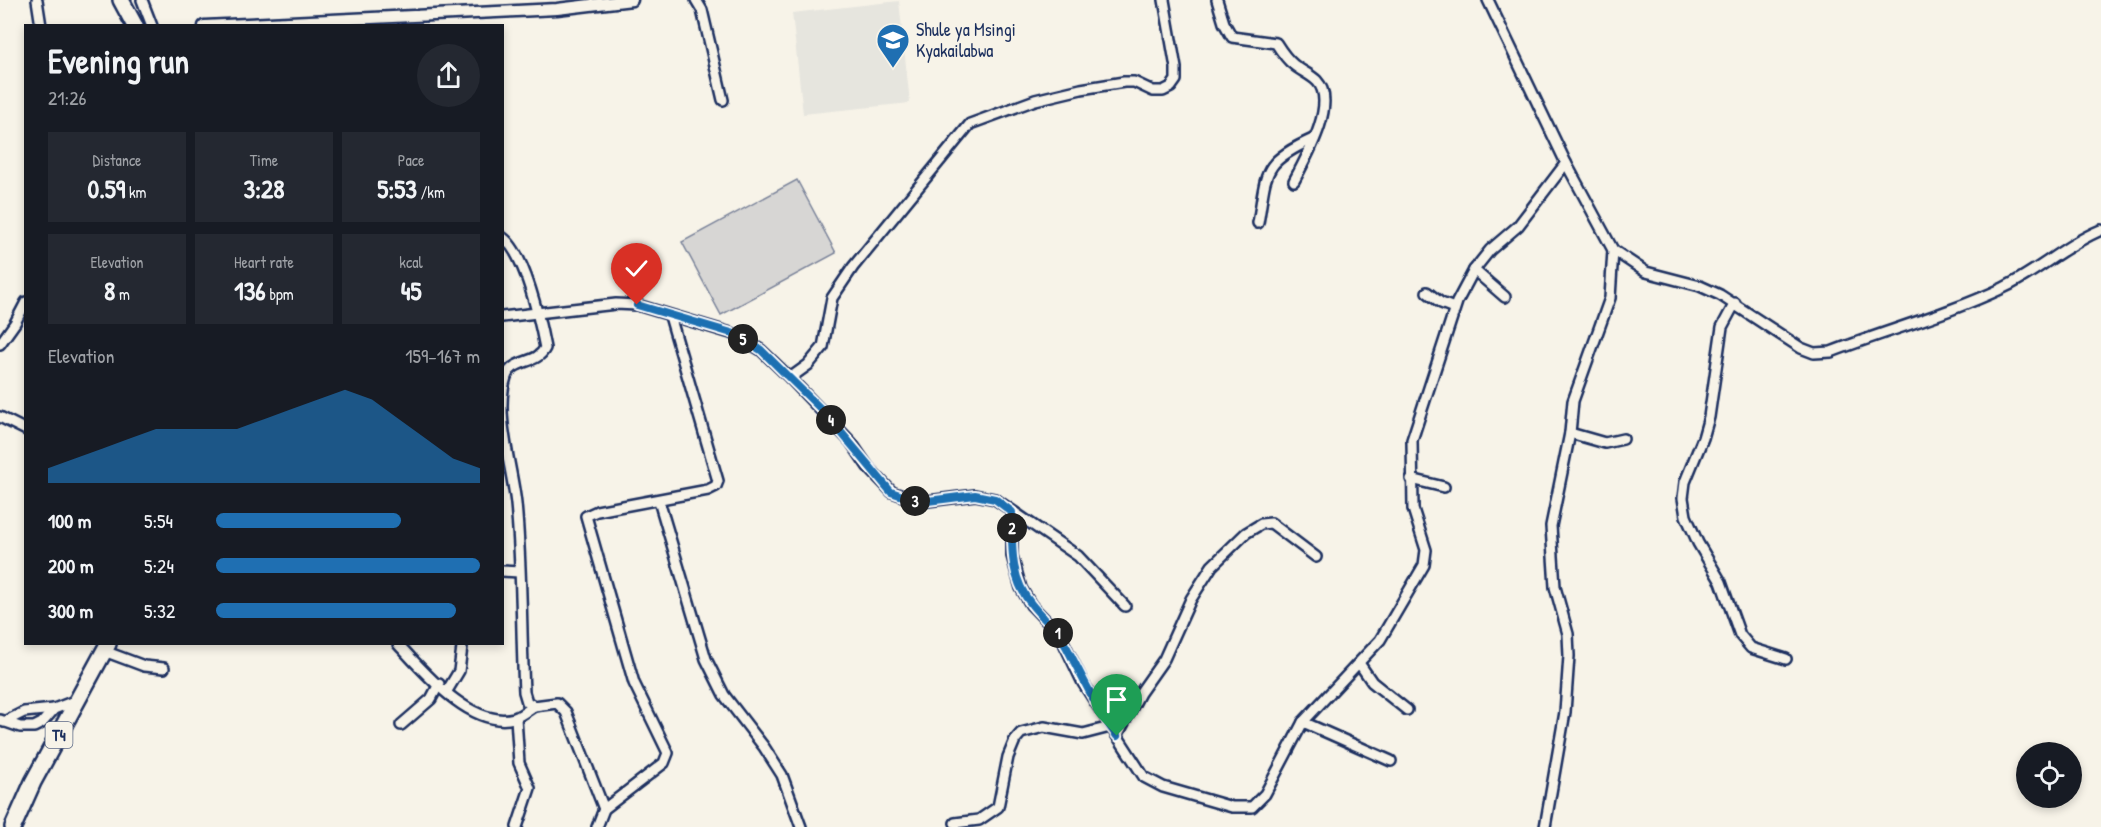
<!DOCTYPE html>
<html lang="en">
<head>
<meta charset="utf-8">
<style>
	:root { --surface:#171b24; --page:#242831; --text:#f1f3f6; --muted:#9ea1a6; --accent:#1f6fb2 }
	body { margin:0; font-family:"Patrick Hand",sans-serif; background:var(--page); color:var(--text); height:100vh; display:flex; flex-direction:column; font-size:22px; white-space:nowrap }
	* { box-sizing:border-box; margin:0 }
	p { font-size:20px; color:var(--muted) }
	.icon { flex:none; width:33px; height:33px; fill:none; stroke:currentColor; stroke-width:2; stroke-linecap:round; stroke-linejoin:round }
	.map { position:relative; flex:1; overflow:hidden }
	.details { position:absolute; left:24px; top:24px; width:480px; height:621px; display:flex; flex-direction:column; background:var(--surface); border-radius:0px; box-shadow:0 3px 9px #0003 }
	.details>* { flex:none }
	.fabs { position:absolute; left:2016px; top:742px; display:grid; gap:12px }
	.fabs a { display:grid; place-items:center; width:66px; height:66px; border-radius:50%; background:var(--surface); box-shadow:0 3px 9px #0003; font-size:30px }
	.pin { position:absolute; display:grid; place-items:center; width:51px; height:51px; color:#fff; margin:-62px -26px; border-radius:50% 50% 50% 0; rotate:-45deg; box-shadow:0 0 6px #0007 }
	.pin .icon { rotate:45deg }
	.km { position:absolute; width:30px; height:30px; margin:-15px; border-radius:50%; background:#222; color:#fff; font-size:16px; line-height:30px; text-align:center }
	.round { display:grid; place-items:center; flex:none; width:63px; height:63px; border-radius:32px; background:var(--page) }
	.summary { display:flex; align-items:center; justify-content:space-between; height:102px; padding:0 24px }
	h1 { font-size:33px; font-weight:700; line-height:45px }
	.metrics { display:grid; grid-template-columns:repeat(3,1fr); gap:9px; height:102px; padding:6px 24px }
	.metrics div { display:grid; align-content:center; border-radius:0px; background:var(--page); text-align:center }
	.metrics b { font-size:26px; font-weight:700 }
	.metrics small { font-size:16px; font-weight:400 }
	.metrics p { font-size:16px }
	.chart { height:168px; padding:12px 24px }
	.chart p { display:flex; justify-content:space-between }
	.chart svg { width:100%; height:108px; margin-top:6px; fill:var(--accent); opacity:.7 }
	ul { padding:0 24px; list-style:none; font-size:20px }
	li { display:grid; grid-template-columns:96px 72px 1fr; align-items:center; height:45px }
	li i { height:15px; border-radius:8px; background:var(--accent) }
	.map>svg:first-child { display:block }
	.built { fill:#e6e5de }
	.green { fill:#d7d6d4; stroke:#798299; stroke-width:1.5 }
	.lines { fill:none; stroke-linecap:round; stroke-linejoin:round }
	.minor-casing { stroke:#1b2f5e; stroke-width:14 }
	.tertiary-casing { stroke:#1b2f5e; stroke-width:15 }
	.trunk-casing { stroke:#1b2f5e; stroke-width:20 }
	.minor { stroke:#f7f3e8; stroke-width:9 }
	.tertiary { stroke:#f7f3e8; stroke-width:10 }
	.trunk { stroke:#f7f3e8; stroke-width:15 }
	.route-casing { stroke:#fff; stroke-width:12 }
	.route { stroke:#1f6fb2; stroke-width:8 }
	.labels { text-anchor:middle; stroke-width:5; stroke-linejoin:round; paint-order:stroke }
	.shield { fill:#f7f3e8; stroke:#5d6a87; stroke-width:1.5 }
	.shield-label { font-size:16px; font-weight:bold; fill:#1b2f5e }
	.poi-label { font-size:18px; fill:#1b2f5e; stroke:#f7f3e8; text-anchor:start }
</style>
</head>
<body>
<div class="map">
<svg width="2101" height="827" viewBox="0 0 2101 827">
	<rect width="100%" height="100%" fill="#f7f3e8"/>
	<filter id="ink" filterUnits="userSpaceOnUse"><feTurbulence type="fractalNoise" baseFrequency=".0167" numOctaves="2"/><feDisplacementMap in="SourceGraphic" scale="12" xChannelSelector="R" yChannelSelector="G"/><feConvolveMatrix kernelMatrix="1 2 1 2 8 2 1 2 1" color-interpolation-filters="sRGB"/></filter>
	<g filter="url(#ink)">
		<path class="built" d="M 899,1 L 910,103 L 803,114 L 792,13 Z"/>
		<path class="green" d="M 797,180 L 836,253 L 721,315 L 682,242 Z"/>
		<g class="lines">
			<g class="minor-casing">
				<g id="minor">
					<path d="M 37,0 L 41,26"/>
					<path d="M 142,0 L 152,26"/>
					<path d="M 696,0 L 702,10 L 723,100"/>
					<path d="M 1217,0 L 1224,23 L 1232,37 L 1276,43 C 1281,51 1286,59 1294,65 C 1301,71 1310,74 1317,81 C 1338,103 1306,158 1294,181"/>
					<path d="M 1488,0 L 1566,163 L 1613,250 L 1646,272 L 1700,286 L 1720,295 L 1801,348 L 1814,353 L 1831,352 C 1888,330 1948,314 2003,288 C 2037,272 2065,245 2101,230"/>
					<path d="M 1258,223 C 1267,173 1260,163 1313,139"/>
					<path d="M 502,237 C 525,252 540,322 545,348 C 537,365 513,358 506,377 C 494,413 512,466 516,504 C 522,566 521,629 524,692 L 527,702 L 534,706 L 557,703 L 566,712 L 604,809"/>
					<path d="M 1474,270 L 1505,297"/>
					<path d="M 1427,292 L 1441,303 L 1454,308"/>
					<path d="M 1735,303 L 1722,327 L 1709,417 L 1703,438 L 1685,482 L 1683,498 L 1686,516 L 1698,543 L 1721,582 L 1740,635 L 1751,648 L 1786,659"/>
					<path d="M 502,317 L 616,304 L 637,305 L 734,334 L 761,350 L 790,378 L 851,442 L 868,467 L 892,492 L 920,502 L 975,495 L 995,499 L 1078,556 L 1125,606"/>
					<path d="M 0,344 L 15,323 L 26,302"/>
					<path d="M 790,378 L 808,365 L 823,347 L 832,298 L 853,267 L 970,124 L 1035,100 L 1081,89 L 1124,82 L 1134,82 L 1153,91 L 1163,91 L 1171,87 L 1176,80 L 1176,68 L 1164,0"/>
					<path d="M 0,417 L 26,430"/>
					<path d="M 1570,433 L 1605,443 L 1623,439"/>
					<path d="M 1411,479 L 1444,487"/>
					<path d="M 659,501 L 706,659 L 724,695 L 764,747 L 782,775 L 801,827"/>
					<path d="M 1012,512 L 1012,556 L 1021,588 L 1031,605 L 1060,635 L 1083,683 L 1144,777 L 1163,787 L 1232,807 L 1252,807 L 1265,794 L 1303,722 L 1380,640 L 1424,565 L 1426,550 L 1413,509 L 1412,440 L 1457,302 L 1474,270 L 1490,250 L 1518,226 L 1566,163"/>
					<path d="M 502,571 L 519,572"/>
					<path d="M 398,644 C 424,672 471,729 514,718 C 521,716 528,710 534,706"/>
					<path d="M 104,651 L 144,666 L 164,668"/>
					<path d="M 1359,663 L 1372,682 L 1407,710"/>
					<path d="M 447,691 L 459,671 L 462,647"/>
					<path d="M 516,718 L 519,763 L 530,788 L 517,827"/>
					<path d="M 0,720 L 20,727 L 34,727 L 42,723 L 54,709 L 77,700"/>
					<path d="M 4,722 L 24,712 L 54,709"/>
					<path d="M 1303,722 L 1391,761"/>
					<path d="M 401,725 L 431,699 L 439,684"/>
					<path d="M 1117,736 L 1140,693 L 1164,659 L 1191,599 L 1212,566 L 1246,533 L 1261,524 L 1271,523 L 1316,557"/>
					<path d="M 955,823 L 979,820 L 998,807 L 1008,757 L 1015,740 L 1021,733 L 1044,727 L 1083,734 L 1110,727"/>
					<path d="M 597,827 L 604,809 L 664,763 L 668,753 L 634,683 L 586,516 L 597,511 L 708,490 L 716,486 L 718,481 L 670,316"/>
					<path d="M 1545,827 L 1565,712 L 1569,656 L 1568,634 L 1555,587 L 1551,526 L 1570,433 L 1573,401 L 1610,298 L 1613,250"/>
				</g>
			</g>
			<g class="tertiary-casing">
				<path id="tertiary" d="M 204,26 L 557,9 L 632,0"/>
			</g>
			<g class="trunk-casing">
				<g id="trunk">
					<path d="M 121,0 L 135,26"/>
					<path d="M 13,827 L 33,782 L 108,644"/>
				</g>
			</g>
			<use href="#minor" class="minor"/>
			<use href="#tertiary" class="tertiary"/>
			<use href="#trunk" class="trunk"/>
		</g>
	</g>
	<g class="lines" filter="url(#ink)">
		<g class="route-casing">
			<path id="route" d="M 637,305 L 735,334 L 761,350 L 825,413 L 891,492 L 920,502 L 975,495 L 995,499 L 1012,512 C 1012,545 1009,578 1032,605 C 1044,620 1058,630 1067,648 C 1083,678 1096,708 1117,736"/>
		</g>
		<use href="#route" class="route"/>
	</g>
	<defs>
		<g id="school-pin" transform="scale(1.725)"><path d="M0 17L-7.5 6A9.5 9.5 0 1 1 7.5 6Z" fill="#1f6fb2" stroke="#f7f3e8"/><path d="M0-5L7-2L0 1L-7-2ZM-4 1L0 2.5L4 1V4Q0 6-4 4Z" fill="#fff"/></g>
	</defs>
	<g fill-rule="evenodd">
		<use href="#school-pin" x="893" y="40"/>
	</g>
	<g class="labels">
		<rect class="shield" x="45.5" y="722" width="27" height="26" rx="4.5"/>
		<g class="shield-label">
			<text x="59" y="741">T4</text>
		</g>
		<g class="poi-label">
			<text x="916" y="36">Shule ya Msingi<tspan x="916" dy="21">Kyakailabwa</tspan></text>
		</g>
	</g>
</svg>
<div class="fabs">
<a><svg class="icon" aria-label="locate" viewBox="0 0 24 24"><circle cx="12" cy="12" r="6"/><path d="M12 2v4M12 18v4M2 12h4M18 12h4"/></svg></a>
</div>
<div class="pin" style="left:1117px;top:736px;background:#1e9e55"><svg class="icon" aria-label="arrive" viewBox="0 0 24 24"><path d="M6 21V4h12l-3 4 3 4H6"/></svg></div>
<div class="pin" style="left:637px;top:305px;background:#d93025"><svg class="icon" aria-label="check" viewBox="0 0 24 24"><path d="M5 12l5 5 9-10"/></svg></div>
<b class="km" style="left:1058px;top:633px">1</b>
<b class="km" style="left:1012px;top:528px">2</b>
<b class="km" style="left:915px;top:501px">3</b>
<b class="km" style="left:831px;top:420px">4</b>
<b class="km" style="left:743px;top:339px">5</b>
<section class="details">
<div class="summary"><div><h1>Evening run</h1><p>21:26</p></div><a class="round"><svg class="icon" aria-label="share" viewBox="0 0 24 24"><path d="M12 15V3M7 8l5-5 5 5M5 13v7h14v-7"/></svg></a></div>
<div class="metrics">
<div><p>Distance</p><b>0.59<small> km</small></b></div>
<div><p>Time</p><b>3:28</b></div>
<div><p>Pace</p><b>5:53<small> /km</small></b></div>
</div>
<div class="metrics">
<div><p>Elevation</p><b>8<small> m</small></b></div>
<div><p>Heart rate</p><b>136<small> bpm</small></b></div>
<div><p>kcal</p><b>45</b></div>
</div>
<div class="chart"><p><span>Elevation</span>159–167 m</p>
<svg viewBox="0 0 160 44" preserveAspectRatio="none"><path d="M0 44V38L10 34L20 30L30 26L40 22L50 22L60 22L70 22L80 18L90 14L100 10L110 6L120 10L130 18L140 26L150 34L160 38V44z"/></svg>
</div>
<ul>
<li><b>100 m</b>5:54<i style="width:70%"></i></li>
<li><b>200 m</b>5:24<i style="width:100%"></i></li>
<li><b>300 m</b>5:32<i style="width:91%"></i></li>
</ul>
</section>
</div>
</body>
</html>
